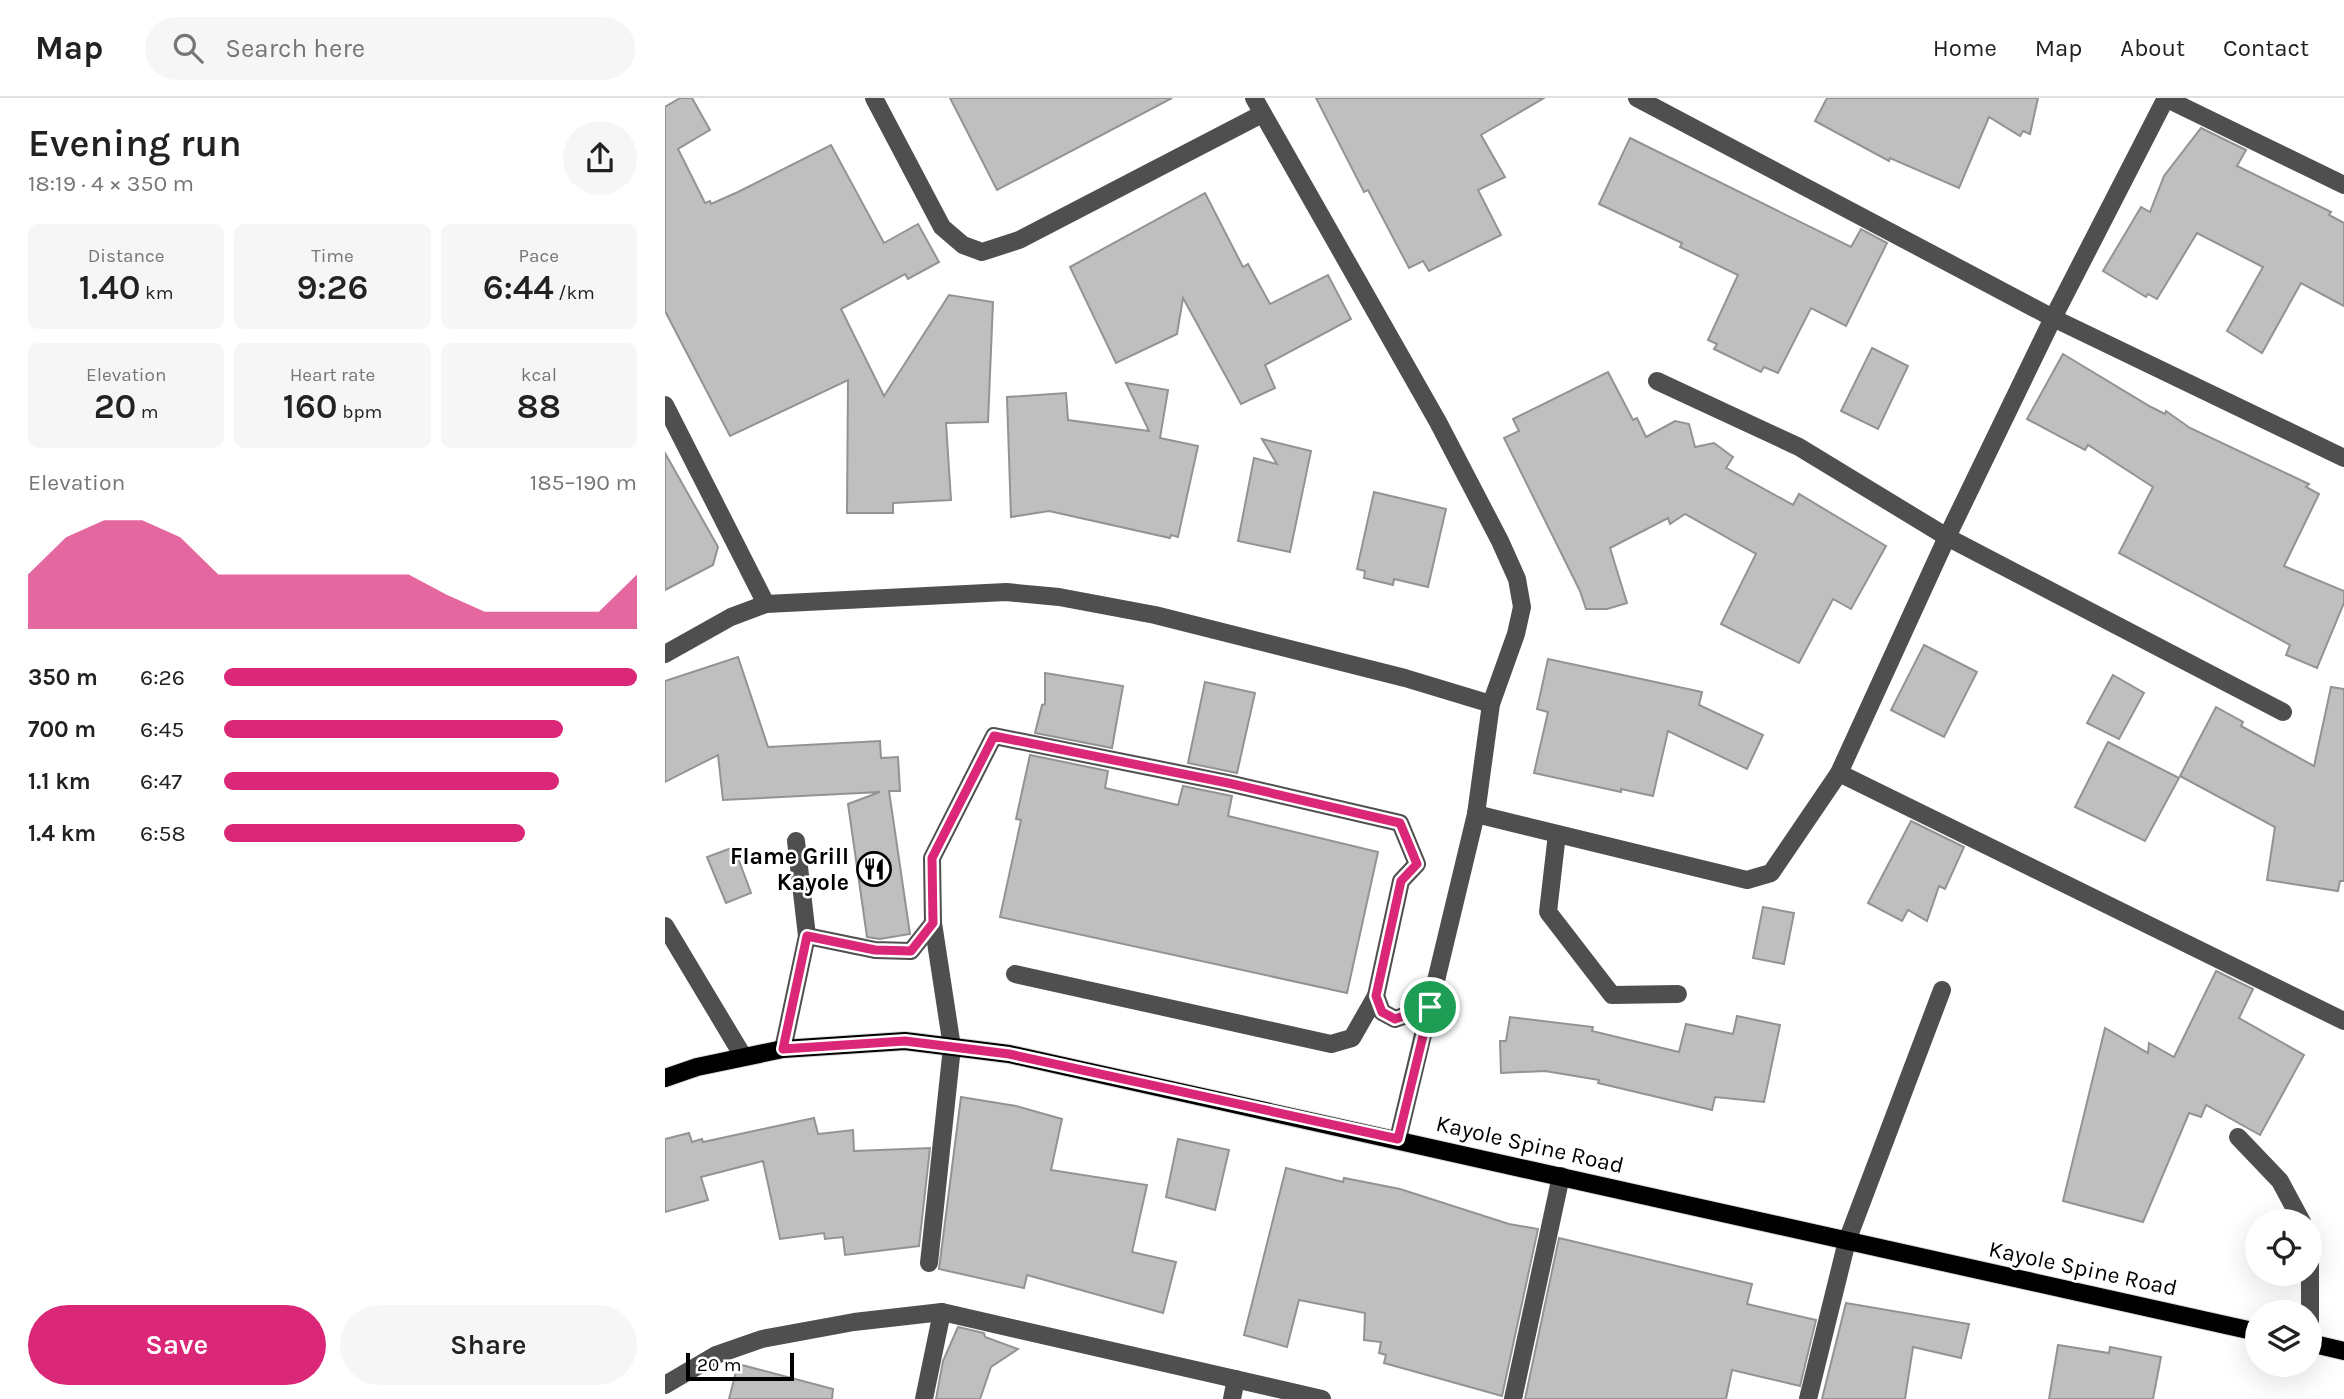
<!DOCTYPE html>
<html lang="en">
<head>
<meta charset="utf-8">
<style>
	:root { --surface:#fff; --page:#f6f6f6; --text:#222; --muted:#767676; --line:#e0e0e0; --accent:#db2777 }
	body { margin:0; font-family:Karla,sans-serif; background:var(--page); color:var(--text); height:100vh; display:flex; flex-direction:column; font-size:26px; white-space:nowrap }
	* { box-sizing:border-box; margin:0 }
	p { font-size:23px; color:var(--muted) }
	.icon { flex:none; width:38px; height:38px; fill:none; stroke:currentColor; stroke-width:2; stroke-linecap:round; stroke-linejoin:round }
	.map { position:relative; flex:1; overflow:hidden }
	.drawer { display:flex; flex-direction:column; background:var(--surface); width:665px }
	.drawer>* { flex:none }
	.tools { position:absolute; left:1580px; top:1111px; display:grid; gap:14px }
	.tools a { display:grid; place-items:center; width:77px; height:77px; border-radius:50%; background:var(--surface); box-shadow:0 7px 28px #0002; font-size:35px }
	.scale { position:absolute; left:21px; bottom:18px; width:108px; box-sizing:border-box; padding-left:7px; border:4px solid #000; border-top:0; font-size:19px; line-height:24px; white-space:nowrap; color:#000; -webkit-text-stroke:5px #fff; paint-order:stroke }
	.pin { position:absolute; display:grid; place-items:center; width:60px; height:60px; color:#fff; margin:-30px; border:4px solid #fff; border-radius:50%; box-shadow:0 2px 7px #0007 }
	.round { display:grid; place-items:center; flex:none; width:74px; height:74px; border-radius:37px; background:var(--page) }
	.overview { display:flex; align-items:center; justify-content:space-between; height:119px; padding:0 28px }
	h1 { font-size:38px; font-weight:600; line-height:52px }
	.figures { display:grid; grid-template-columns:repeat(3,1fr); gap:10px; height:119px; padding:7px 28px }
	.figures div { display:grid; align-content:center; border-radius:10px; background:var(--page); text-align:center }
	.figures b { font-size:35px; font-weight:600 }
	.figures small { font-size:19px; font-weight:400 }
	.figures p { font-size:19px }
	.chart { height:196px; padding:14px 28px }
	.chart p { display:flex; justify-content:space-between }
	.chart svg { width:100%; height:126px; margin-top:7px; fill:var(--accent); opacity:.7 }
	.primary-button { display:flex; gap:14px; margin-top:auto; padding:14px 28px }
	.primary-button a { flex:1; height:80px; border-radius:42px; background:var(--accent); color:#fff; font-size:28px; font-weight:600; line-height:80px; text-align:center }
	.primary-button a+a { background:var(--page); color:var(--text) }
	ul { padding:0 28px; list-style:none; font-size:23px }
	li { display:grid; grid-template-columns:112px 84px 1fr; align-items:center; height:52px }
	li i { height:18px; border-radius:9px; background:var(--accent) }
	header { display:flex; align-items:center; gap:42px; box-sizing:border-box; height:98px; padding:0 35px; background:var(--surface); border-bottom:2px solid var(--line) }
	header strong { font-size:33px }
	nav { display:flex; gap:38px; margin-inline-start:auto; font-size:24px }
	.search { width:490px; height:63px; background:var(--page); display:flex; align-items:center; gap:18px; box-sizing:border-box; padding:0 24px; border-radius:38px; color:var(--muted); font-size:26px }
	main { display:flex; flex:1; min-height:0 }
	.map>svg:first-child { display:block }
	.building { fill:#bfbfbf; stroke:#939393; stroke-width:2 }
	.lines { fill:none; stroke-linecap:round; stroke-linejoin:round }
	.major-casing { stroke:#dbdbdb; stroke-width:20 }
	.minor { stroke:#4f4f4f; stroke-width:18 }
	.major { stroke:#000; stroke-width:18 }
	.route-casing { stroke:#fff; stroke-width:14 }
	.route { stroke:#db2777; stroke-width:9 }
	.labels { text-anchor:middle; stroke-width:5; stroke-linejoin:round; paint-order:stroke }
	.poi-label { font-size:23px; font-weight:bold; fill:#000; stroke:#fff; text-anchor:end }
	.street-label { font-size:23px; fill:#000; stroke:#fff }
</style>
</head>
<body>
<header>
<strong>Map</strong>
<div class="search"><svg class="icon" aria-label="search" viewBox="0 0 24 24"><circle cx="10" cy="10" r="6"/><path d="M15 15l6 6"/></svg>Search here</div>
<nav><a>Home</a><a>Map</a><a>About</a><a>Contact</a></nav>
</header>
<main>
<section class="drawer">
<div class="overview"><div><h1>Evening run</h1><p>18:19 · 4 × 350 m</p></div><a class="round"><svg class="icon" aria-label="share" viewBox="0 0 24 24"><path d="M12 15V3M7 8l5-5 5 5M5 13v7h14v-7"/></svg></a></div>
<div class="figures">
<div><p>Distance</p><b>1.40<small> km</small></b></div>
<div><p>Time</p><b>9:26</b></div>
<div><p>Pace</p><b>6:44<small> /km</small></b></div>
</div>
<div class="figures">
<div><p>Elevation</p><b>20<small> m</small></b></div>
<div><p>Heart rate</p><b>160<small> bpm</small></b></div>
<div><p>kcal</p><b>88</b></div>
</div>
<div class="chart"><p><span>Elevation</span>185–190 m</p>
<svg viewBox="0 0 160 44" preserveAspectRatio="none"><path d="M0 44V25L10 12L20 6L30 6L40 12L50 25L60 25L70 25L80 25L90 25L100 25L110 32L120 38L130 38L140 38L150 38L160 25V44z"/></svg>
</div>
<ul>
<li><b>350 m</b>6:26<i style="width:100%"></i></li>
<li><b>700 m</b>6:45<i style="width:82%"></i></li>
<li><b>1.1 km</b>6:47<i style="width:81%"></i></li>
<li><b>1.4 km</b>6:58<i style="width:73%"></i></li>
</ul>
<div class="primary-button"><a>Save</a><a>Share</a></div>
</section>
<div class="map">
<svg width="1679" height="1301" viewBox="0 0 1679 1301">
	<rect width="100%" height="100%" fill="#fff"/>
	<g class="building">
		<path d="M 15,0 L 27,0 L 45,32 L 13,51 L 40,105 L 45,103 L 46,106 L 73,94 L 166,47 L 219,145 L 253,126 L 274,164 L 243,181 L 240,176 L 176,211 L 219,298 L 284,197 L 328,204 L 323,324 L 281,325 L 286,402 L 228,405 L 228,415 L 182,415 L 183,282 L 65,338 L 0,213 L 0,9 Z"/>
		<path d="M 285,0 L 507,0 L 332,92 Z"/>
		<path d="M 651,0 L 879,0 L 816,37 L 840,79 L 813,92 L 836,137 L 764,173 L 758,163 L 744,170 L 703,92 L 699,94 Z"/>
		<path d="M 1162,0 L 1373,0 L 1365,36 L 1358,33 L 1355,38 L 1324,19 L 1294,90 L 1225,60 L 1224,63 L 1150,23 Z"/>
		<path d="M 1536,30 L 1581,52 L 1572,68 L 1666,114 L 1664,117 L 1679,125 L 1679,208 L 1636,185 L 1597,255 L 1562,233 L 1598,169 L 1532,135 L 1492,201 L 1483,196 L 1481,199 L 1438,173 L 1476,109 L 1485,114 L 1499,78 Z"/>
		<path d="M 965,40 L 1186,149 L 1196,131 L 1222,145 L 1181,228 L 1146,210 L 1113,275 L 1099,269 L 1096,274 L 1049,251 L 1052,246 L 1043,242 L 1073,177 L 1015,149 L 1017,145 L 934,106 Z"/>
		<path d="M 540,95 L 578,169 L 583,166 L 605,206 L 663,177 L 686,221 L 600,267 L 610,290 L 576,306 L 518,200 L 512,236 L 451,265 L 405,169 Z"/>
		<path d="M 1207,250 L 1243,268 L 1213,331 L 1176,313 Z"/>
		<path d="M 1398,256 L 1486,309 L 1500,316 L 1501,313 L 1525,330 L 1644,386 L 1641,389 L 1654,396 L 1619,468 L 1679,493 L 1679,505 L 1652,570 L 1621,557 L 1625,547 L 1454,455 L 1488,389 L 1423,347 L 1420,352 L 1362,321 Z"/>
		<path d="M 943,274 L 968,322 L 972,320 L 981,339 L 1010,323 L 1024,326 L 1030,349 L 1049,345 L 1068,359 L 1061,370 L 1128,407 L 1134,396 L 1221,448 L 1186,511 L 1168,501 L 1134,565 L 1056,526 L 1091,456 L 1020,416 L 1005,426 L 1003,420 L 945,450 L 962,505 L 942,511 L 921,511 L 915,493 L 839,340 L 854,333 L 848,321 Z"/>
		<path d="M 461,285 L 503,292 L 495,340 L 533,348 L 513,439 L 506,437 L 505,440 L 384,413 L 346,419 L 342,299 L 401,295 L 403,322 L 484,333 Z"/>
		<path d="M 597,341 L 646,353 L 625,454 L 573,443 L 589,360 L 612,366 Z"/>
		<path d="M 0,355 L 53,449 L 48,467 L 0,492 Z"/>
		<path d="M 709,394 L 781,411 L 763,489 L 729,481 L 728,487 L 699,480 L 700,473 L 692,471 Z"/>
		<path d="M 1259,547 L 1312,574 L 1279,639 L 1226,612 Z"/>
		<path d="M 73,559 L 103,649 L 215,643 L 216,660 L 233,659 L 235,693 L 224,693 L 245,836 L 215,841 L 202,839 L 183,706 L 215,694 L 58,702 L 53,657 L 0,684 L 0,583 Z"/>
		<path d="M 883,561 L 1037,594 L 1034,607 L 1098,637 L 1082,671 L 1003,633 L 988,698 L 956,691 L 956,694 L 869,675 L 883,614 L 872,611 Z"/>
		<path d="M 380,575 L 458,588 L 447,650 L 370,635 L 377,607 L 380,606 Z"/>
		<path d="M 1448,577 L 1479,595 L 1454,641 L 1422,625 Z"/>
		<path d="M 540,584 L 590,595 L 572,675 L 523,665 Z"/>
		<path d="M 1666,589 L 1679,591 L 1679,783 L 1675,783 L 1673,793 L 1602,782 L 1610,729 L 1515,678 L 1551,609 L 1578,624 L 1576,628 L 1649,668 Z"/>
		<path d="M 1443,644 L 1514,680 L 1480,743 L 1410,709 Z"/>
		<path d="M 365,657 L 443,673 L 440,690 L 513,707 L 518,688 L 567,698 L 563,718 L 713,754 L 682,895 L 335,819 L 356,722 L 351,721 Z"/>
		<path d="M 1246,723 L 1299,749 L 1280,791 L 1274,788 L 1262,823 L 1243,812 L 1237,823 L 1203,805 Z"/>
		<path d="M 69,749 L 86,795 L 61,805 L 42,759 Z"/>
		<path d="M 1098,809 L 1129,815 L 1119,866 L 1088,860 Z"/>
		<path d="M 1551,873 L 1588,891 L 1574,920 L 1639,957 L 1595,1037 L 1541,1007 L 1536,1019 L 1524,1015 L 1478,1124 L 1398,1103 L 1440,930 L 1483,955 L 1484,945 L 1509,959 Z"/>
		<path d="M 1072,918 L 1115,927 L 1099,1004 L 1050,999 L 1047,1012 L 933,985 L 934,982 L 880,973 L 836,975 L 835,943 L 841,943 L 845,919 L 928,929 L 927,933 L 1014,954 L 1021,926 L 1068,936 Z"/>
		<path d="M 296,999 L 351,1008 L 397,1021 L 386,1072 L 482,1087 L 467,1154 L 511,1164 L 498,1215 L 362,1177 L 359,1190 L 274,1171 Z"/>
		<path d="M 149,1020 L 153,1036 L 188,1032 L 189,1053 L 265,1050 L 254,1148 L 180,1157 L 178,1139 L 160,1141 L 159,1135 L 115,1141 L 98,1063 L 36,1079 L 43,1102 L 0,1114 L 0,1041 L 24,1035 L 27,1044 L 37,1041 L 38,1044 Z"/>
		<path d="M 513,1041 L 564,1052 L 550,1112 L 501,1099 Z"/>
		<path d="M 621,1070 L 678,1084 L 679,1080 L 735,1091 L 844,1126 L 873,1131 L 837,1298 L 719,1265 L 721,1257 L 714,1255 L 716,1244 L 699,1242 L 700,1215 L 634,1202 L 622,1249 L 579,1237 Z"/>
		<path d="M 894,1140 L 1087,1186 L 1082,1206 L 1151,1222 L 1135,1288 L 1067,1272 L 1061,1301 L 860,1301 Z"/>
		<path d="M 1181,1205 L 1304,1226 L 1296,1260 L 1248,1249 L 1240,1301 L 1157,1301 Z"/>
		<path d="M 293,1229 L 319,1235 L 320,1239 L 353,1251 L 326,1269 L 315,1301 L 271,1301 L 278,1263 Z"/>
		<path d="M 1393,1247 L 1444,1255 L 1445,1249 L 1496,1259 L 1488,1301 L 1384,1301 Z"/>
		<path d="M 73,1266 L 168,1291 L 167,1301 L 64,1301 Z"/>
	</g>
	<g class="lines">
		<g class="major-casing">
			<g id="major">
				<path d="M 0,980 L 32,969 L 118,951 L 240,943 L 344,956 L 1592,1234"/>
				<path d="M 1645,1245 L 1679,1253"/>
			</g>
		</g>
		<g class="minor">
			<path d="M 209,0 L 277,129 L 298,147 L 317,154 L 354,142 L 597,16"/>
			<path d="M 589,0 L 773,324 L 835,443 L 852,481 L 857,509 L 851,536 L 826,606 L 811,716 L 733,1041"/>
			<path d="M 972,0 L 1388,220 L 1679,360"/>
			<path d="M 1500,0 L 1679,87"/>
			<path d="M 992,283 L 1134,349 L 1282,439 L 1618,614"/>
			<path d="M 0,307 L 101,506"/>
			<path d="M 0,556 L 66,519 L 101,506 L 341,494 L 394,499 L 490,517 L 740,580 L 826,606"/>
			<path d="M 1174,675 L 1679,923"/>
			<path d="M 811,716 L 1082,782 L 1106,775 L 1174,675 L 1282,439 L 1388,220 L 1501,0"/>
			<path d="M 892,736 L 883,814 L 947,897 L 1013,896"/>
			<path d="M 131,743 L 142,838"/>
			<path d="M 0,828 L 78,958"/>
			<path d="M 350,876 L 666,946 L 687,940 L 711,898 L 717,914 L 730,921 L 765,909"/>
			<path d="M 118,951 L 142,838 L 210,852 L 246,853 L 268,825"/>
			<path d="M 1573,1039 L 1615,1083 L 1637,1124"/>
			<path d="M 1645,1151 L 1645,1225"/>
			<path d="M 264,1165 L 287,949 L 268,825 L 267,760 L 329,638 L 563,685 L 735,725 L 752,766 L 736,783 L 711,898"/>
			<path d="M 0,1287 L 51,1257 L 97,1241 L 189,1224 L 277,1214 L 657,1301"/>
			<path d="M 259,1301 L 277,1214"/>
			<path d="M 567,1301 L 571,1281"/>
			<path d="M 848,1301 L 896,1078"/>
			<path d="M 1143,1301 L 1182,1143 L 1277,892"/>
		</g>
		<use href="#major" class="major"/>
	</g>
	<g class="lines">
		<g class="route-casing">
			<path id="route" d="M 329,638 L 563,685 L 735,725 L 752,766 L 736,783 L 711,898 L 717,914 L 730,921 L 765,909 L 733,1041 L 344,956 L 240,943 L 118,951 L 142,838 L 210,852 L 246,853 L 268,825 L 267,760 Z"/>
		</g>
		<use href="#route" class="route"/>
	</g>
	<defs>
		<g id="restaurant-ring" transform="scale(1.75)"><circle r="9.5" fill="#fff" stroke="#000" stroke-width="1.5"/><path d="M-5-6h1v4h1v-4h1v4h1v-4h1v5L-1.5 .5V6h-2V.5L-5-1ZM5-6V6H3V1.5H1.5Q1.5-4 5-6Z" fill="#000"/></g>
	</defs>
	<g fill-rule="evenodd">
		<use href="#restaurant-ring" x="209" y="771"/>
	</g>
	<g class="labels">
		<g class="poi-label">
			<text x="184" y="766">Flame Grill<tspan x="184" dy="26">Kayole</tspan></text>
		</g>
		<g class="street-label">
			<text transform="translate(865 1046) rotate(13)" y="8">Kayole Spine Road</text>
			<text transform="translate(1418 1170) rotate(12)" y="8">Kayole Spine Road</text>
		</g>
	</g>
</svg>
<div class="tools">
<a><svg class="icon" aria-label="locate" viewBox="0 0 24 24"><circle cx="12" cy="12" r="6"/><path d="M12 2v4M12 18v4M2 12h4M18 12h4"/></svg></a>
<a><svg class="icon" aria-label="layers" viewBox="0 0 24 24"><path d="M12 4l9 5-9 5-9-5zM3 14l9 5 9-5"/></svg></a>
</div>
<div class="scale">20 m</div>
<div class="pin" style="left:765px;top:909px;background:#1e9e55"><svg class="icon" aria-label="arrive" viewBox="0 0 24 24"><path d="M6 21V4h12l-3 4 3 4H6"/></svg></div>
</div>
</main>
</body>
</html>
